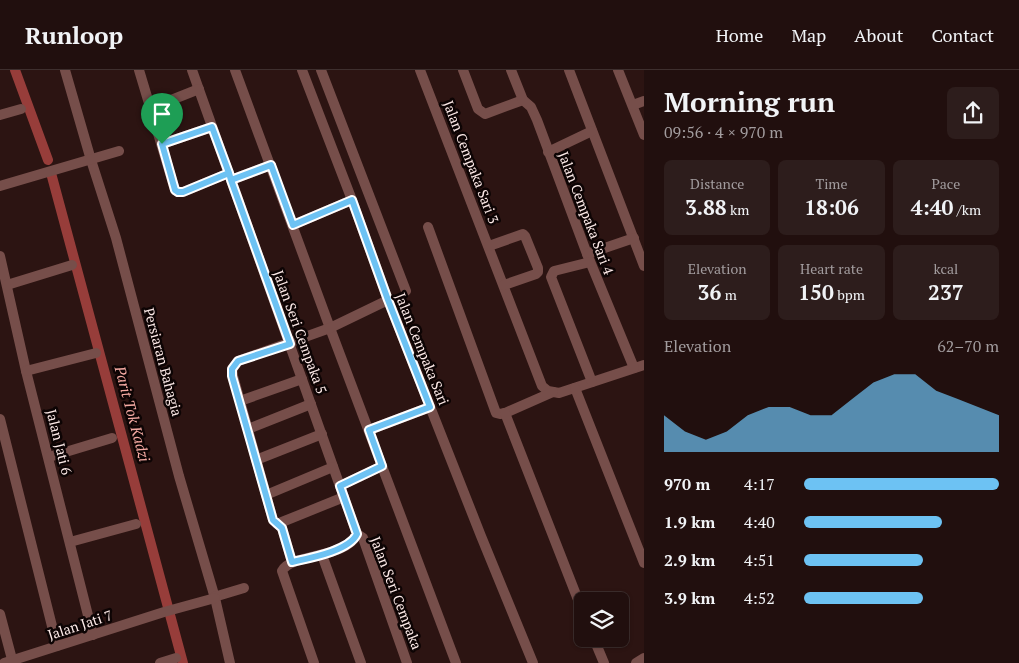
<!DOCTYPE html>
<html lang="en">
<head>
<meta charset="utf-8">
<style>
	:root { --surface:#210f0e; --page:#2d1d1c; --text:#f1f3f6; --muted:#a29c9e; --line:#3e2f2e; --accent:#6dc2f3 }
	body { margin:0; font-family:"PT Serif",serif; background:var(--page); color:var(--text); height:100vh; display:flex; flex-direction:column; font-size:19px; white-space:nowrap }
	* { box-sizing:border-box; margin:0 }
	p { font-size:16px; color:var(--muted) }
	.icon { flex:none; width:28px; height:28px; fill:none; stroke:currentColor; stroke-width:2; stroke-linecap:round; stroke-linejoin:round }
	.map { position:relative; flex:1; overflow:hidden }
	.panel { display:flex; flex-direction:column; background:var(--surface); width:375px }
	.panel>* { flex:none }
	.fabs { position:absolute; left:574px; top:522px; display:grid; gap:10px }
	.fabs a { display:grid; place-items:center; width:55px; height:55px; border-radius:8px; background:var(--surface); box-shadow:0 1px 4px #0004,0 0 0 1px var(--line); font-size:25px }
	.pin { position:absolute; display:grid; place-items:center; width:42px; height:42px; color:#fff; margin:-51px -21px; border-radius:50% 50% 50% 0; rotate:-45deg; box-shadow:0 0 5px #0007 }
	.pin .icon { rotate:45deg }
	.round { display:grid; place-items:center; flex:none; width:52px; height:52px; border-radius:8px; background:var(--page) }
	.overview { display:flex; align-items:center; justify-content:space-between; height:85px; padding:0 20px }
	h1 { font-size:28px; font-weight:600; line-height:38px }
	.metrics { display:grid; grid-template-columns:repeat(3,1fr); gap:8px; height:85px; padding:5px 20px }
	.metrics div { display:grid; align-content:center; border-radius:8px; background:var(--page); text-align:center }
	.metrics b { font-size:21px; font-weight:600 }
	.metrics small { font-size:14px; font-weight:400 }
	.metrics p { font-size:14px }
	.chart { height:140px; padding:10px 20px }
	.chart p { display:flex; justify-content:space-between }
	.chart svg { width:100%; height:90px; margin-top:5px; fill:var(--accent); opacity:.7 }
	ul { padding:0 20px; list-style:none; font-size:16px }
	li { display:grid; grid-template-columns:80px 60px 1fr; align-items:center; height:38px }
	li i { height:12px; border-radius:6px; background:var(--accent) }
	header { display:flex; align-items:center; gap:30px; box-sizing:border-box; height:70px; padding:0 25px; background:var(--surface); border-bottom:1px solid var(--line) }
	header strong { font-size:24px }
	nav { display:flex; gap:28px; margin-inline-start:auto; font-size:18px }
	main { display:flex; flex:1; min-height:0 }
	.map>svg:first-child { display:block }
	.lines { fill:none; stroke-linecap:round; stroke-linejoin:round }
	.canal { stroke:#973d3a; stroke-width:10 }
	.minor { stroke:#764e4a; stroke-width:10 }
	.route-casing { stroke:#fff; stroke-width:10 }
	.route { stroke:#6dc2f3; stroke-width:6 }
	.labels { text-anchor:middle; stroke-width:5; stroke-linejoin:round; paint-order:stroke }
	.street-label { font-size:14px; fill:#fdeae8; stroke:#0d0404 }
	.water-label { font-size:15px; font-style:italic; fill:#f5aaa3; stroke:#0d0404 }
</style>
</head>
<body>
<header>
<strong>Runloop</strong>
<nav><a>Home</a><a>Map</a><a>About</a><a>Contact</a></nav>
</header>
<main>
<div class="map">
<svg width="644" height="593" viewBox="0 0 644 593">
	<rect width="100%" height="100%" fill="#2c1412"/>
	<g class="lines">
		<g class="canal">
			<path d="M 15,0 L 48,90"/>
			<path d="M 51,103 L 183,593"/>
		</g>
		<g class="minor">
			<path d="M 65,0 L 91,90 L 116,168 L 179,406 L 215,528 L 230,593"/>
			<path d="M 139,0 L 175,120 L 178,122 L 183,122 L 229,103"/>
			<path d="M 192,0 L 357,464 C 346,489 291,483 282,501 L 314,593"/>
			<path d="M 235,0 L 330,258 L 456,593"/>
			<path d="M 302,0 L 352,130 L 388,230 L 481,466 L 533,593"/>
			<path d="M 321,0 L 406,221"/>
			<path d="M 420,0 L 542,316 L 548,321 L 559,323 L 644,295"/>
			<path d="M 463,0 L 478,39 L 485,44 L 523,30"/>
			<path d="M 511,0 L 523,30 L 531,37 L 537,50 L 587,184 L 634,298"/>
			<path d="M 569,0 L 644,196"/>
			<path d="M 618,0 L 644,65"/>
			<path d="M 633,35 L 644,31"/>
			<path d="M 151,38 L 199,19"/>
			<path d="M 0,45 L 21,39"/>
			<path d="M 162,74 L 212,57"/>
			<path d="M 548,82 L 592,61"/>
			<path d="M 231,110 L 271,95"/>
			<path d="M 0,116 L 119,81"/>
			<path d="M 293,155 L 352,130"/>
			<path d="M 428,157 L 496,343 L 500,344 L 505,343 L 553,322"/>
			<path d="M 489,176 L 523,164 L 525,166 L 538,198 L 538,202 L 536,204 L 504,215"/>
			<path d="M 587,184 L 634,168"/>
			<path d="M 0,186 L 26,301 L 93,565"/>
			<path d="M 590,192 L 554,201 L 551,207 L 592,312"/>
			<path d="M 7,215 L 72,195"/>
			<path d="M 26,301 L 96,283"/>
			<path d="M 575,318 L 644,493"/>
			<path d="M 240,331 L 302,309"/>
			<path d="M 505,343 L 582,540"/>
			<path d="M 0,349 L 57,576"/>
			<path d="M 248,359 L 311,334"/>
			<path d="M 369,360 L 430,337"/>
			<path d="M 49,387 L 112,368"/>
			<path d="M 256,390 L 322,364"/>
			<path d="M 340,416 L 382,396"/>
			<path d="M 266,425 L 333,397"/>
			<path d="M 277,454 L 344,427"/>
			<path d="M 357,464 L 363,468 L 407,593"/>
			<path d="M 70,472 L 136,454"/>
			<path d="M 322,485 L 361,593"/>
			<path d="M 292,492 L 282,458 L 273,450 L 233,306 L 232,299 L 238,291 L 330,258 L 388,230"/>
			<path d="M 214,527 L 244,518"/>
			<path d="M 0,544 L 13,593"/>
			<path d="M 594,569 L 604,593"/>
			<path d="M 4,593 L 164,542 L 215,528"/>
			<path d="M 160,593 L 176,588"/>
			<path d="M 636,593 L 644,588"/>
		</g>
	</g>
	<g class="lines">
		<g class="route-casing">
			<path id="route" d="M 162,74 L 212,57 L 229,103 L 231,110 C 251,165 270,219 290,274 L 238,291 L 232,299 L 232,306 L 273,450 L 282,458 L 292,492 C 310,488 349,481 357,464 L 340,416 L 382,396 L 369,360 L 430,337 L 388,230 L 352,130 L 293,155 L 271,95 L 231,110 L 229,103 L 183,122 L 178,122 L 175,120 L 162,74"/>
		</g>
		<use href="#route" class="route"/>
	</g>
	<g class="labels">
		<g class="street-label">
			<text transform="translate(471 92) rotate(69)" y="5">Jalan Cempaka Sari 3</text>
			<text transform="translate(586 143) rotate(69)" y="5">Jalan Cempaka Sari 4</text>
			<text transform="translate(300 262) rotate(70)" y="5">Jalan Seri Cempaka 5</text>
			<text transform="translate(422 279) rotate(68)" y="5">Jalan Cempaka Sari</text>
			<text transform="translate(163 292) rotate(75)" y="5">Persiaran Bahagia</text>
			<text transform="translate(59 372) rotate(76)" y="5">Jalan Jati 6</text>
			<text transform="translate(396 523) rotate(69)" y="5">Jalan Seri Cempaka</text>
			<text transform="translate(80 555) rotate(-18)" y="5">Jalan Jati 7</text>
		</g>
		<g class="water-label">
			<text transform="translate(132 344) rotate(75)" y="5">Parit Tok Kadzi</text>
		</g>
	</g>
</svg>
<div class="fabs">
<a><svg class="icon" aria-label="layers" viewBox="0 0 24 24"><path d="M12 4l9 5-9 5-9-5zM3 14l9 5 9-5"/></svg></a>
</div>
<div class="pin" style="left:162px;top:74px;background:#1e9e55"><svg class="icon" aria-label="arrive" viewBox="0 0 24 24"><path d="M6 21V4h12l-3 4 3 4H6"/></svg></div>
</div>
<section class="panel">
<div class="overview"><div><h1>Morning run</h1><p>09:56 · 4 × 970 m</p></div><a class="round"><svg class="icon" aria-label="share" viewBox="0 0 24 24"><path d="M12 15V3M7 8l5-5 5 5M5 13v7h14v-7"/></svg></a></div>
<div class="metrics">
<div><p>Distance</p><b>3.88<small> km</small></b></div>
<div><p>Time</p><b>18:06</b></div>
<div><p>Pace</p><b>4:40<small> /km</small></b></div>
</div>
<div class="metrics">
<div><p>Elevation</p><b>36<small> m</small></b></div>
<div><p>Heart rate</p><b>150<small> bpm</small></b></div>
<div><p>kcal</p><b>237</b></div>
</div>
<div class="chart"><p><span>Elevation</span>62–70 m</p>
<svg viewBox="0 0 160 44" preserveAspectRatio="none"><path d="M0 44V26L10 34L20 38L30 34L40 26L50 22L60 22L70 26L80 26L90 18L100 10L110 6L120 6L130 14L140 18L150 22L160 26V44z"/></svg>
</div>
<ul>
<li><b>970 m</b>4:17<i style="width:100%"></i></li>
<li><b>1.9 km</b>4:40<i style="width:71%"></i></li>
<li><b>2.9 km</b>4:51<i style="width:61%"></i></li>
<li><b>3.9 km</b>4:52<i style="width:61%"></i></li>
</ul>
</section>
</main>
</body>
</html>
